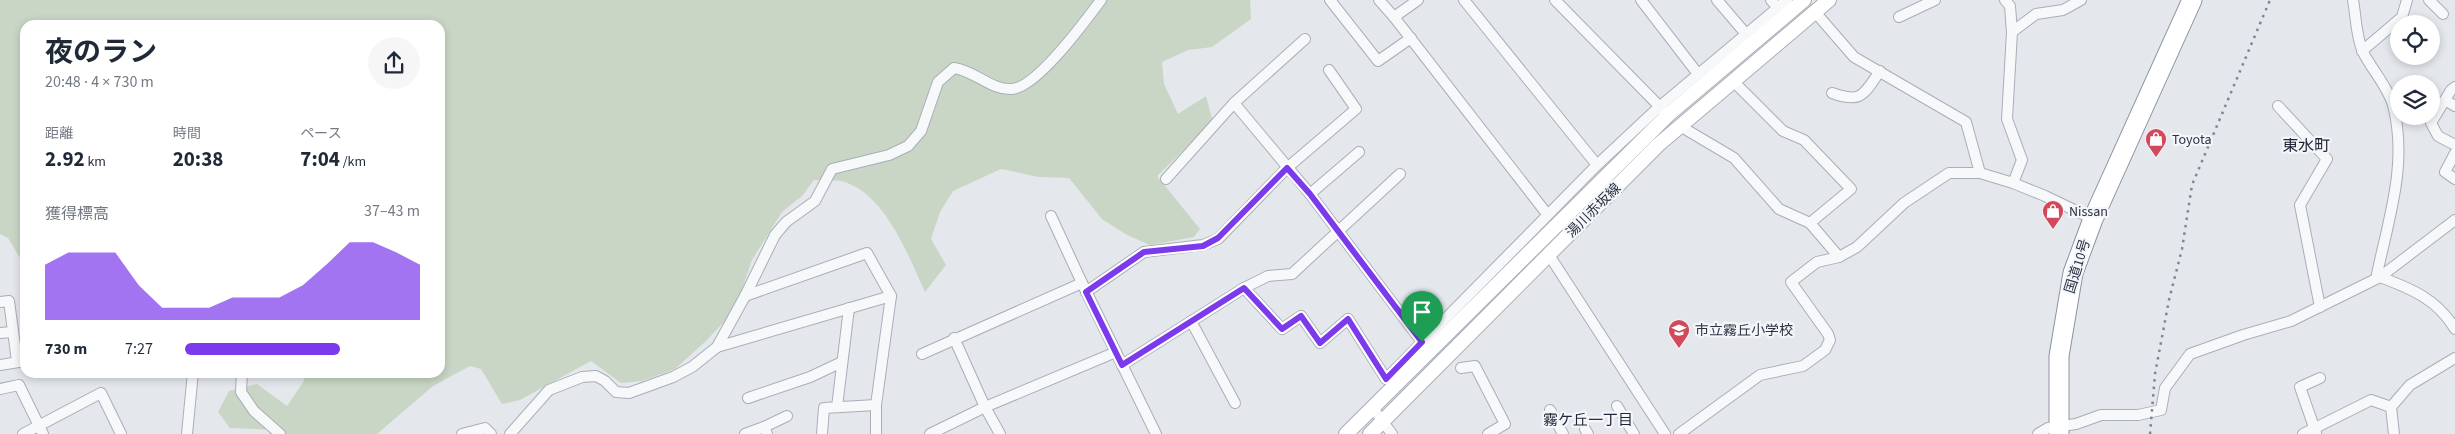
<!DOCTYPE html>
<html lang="ja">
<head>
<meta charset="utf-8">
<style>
	:root { --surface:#fff; --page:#f6f6f7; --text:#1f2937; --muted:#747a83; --accent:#7c3aed }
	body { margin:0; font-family:"Source Sans 3","Noto Sans JP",sans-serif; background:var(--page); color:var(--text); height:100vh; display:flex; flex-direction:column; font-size:19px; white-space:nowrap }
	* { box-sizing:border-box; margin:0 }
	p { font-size:16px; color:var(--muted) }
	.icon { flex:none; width:28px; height:28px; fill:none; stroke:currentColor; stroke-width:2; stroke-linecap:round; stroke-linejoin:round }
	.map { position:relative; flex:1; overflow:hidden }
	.side { position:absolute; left:20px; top:20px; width:425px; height:358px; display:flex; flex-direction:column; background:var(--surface); border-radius:15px; box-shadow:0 2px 8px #0003 }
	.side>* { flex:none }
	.fabs { position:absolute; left:2390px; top:15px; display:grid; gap:10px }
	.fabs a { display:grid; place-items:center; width:50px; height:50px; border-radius:50%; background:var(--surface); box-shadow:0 2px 8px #0003; font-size:25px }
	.pin { position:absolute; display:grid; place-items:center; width:42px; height:42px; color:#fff; margin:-51px -21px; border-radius:50% 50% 50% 0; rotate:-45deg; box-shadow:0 0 5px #0007 }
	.pin .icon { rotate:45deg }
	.round { display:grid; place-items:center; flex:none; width:52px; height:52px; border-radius:26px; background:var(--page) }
	.summary { display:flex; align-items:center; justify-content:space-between; height:85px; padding:0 25px }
	h1 { font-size:28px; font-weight:700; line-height:38px }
	.figures { display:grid; grid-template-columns:repeat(3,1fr); gap:8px; height:85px; padding:5px 25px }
	.figures div { display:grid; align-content:center }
	.figures b { font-size:21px; font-weight:700 }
	.figures small { font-size:14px; font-weight:400 }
	.figures p { font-size:14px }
	.chart { height:140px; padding:10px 25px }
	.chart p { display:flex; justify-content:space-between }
	.chart svg { width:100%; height:90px; margin-top:5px; fill:var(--accent); opacity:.7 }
	ul { padding:0 25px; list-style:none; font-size:16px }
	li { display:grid; grid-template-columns:80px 60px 1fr; align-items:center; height:38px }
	li i { height:12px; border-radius:6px; background:var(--accent) }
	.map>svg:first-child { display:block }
	.green { fill:#c9d6c5 }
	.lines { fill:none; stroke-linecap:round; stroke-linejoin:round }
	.street-casing { stroke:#a9aeb7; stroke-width:12 }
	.secondary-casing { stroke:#a9aeb7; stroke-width:16 }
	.highway-casing { stroke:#8b94a3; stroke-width:21 }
	.street { stroke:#f7f8fa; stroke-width:10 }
	.secondary { stroke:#fff; stroke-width:14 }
	.highway { stroke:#fff; stroke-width:19 }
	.rail { stroke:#7d8696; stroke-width:2.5; stroke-dasharray:2.5 5; stroke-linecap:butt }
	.route-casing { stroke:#fff; stroke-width:10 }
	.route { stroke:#7c3aed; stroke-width:6 }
	.labels { text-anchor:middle; stroke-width:4.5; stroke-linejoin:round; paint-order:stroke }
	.poi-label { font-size:14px; fill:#2b3445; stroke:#f4f6f9; text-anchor:start }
	.street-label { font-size:14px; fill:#2b3445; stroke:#f4f6f9 }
	.neighbourhood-label { font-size:15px; fill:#1d2536; stroke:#f4f6f9 }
	.quarter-label { font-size:16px; fill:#1d2536; stroke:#f4f6f9 }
</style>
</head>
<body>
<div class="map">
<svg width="2455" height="434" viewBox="0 0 2455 434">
	<rect width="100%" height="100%" fill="#e4e7ec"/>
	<path class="green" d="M 0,0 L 1250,0 L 1251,19 L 1212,47 L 1188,50 L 1162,62 L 1164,84 L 1178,114 L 1206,96 L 1213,122 L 1157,176 L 1200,229 L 1194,237 L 1150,245 L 1127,235 L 1102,219 L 1069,178 L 1039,177 L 1001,169 L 953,191 L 940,212 L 931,239 L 946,265 L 925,292 C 908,255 886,196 845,182 C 836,179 823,181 814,180 L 802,196 L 782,212 L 752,260 L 735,310 L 706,341 L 675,369 L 642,381 L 621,383 L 591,361 L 520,400 L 502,404 L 481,369 L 470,366 L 433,386 L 377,434 L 285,434 L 283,430 L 230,428 L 218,412 L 229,391 L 257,384 L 287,406 L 304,381 L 304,373 L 440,372 L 440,25 L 25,25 L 25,266 L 8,238 L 0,234 Z"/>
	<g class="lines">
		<g class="street-casing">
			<g id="street">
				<path d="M 1330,0 L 1378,61 L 1411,38"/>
				<path d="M 1379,0 L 1394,17"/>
				<path d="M 1418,0 L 1394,17 L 1547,214"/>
				<path d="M 1464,0 L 1597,165"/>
				<path d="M 1555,0 L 1664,111"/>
				<path d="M 1641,0 L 1698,74"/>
				<path d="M 1717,0 L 1746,34"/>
				<path d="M 1771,0 L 1778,8"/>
				<path d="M 2005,0 L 2010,6 L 2012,32 L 2007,119 L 2022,160 L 2013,183"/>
				<path d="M 2353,0 C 2356,16 2356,37 2363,52 C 2372,70 2388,87 2393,105 C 2408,163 2389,217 2377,274 L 2380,277"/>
				<path d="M 2429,0 L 2443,14"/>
				<path d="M 1815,12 L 1854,57 L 1966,122 L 1980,173"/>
				<path d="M 1899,17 L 1935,0"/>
				<path d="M 2012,32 L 2036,14 L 2063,10 L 2081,0"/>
				<path d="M 2362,51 L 2402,17 L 2407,0"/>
				<path d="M 1733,81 L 1783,131 L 1804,140 L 1851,189 L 1810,223"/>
				<path d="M 2455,87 L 2451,90 L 2431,123 L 2438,136 L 2455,145"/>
				<path d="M 1832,93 C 1862,104 1864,94 1880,71"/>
				<path d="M 2445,100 L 2455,106"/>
				<path d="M 1234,103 L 1310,194 L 1422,342"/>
				<path d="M 2278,106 L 2327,159 L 2300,205 L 2320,307"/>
				<path d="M 1680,126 L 1734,158 L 1779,209 L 1810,223 L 1839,257"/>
				<path d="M 2455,153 L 2445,172 L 2455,179"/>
				<path d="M 1166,179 L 1234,103 L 1305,39"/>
				<path d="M 1310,194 L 1359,152"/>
				<path d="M 1051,216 L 1082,283 L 1156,434"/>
				<path d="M 1549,255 L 1665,434"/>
				<path d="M 2380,277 C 2412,289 2437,299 2455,329"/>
				<path d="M 1244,288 L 1282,329 L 1301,316 L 1320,343 L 1348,319 L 1386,379 L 1597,165 L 1659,107 L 1787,0"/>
				<path d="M 1086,292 L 1144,252 L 1203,245 L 1218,239 L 1287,168 L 1356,109 L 1329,70"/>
				<path d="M 745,296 L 867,253 L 891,296 L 876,405 L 876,434"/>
				<path d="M 0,302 L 9,301 L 17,361"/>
				<path d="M 1191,321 L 1235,403"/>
				<path d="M 0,333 L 13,332"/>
				<path d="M 954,338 L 985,407 L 1000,434"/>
				<path d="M 717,347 L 891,296"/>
				<path d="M 922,354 L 1082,283"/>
				<path d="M 0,365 L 25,361"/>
				<path d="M 1122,365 L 1244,288 L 1268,276 L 1292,274 L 1400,174"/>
				<path d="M 1461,368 L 1475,366 L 1505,424 L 1488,434"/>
				<path d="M 242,372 L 241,392 L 254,411 L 280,434"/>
				<path d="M 0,389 L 19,385 L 43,434"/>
				<path d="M 748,398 L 810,377 L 842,362"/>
				<path d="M 1617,406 L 1634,434"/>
				<path d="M 837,407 L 849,308"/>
				<path d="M 1372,407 L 1392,434"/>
				<path d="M 2391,407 L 2394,434"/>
				<path d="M 1550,410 L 1563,434"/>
				<path d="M 764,427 L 787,416"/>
				<path d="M 1585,429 L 1588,434"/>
				<path d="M 2316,433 L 2300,387 L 2320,378"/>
				<path d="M 23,434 L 101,393 L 121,434"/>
				<path d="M 187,434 L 193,372"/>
				<path d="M 462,434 L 485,428 L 491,434"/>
				<path d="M 510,434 L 549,390 L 582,377 L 596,376 L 605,381 L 616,392 L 629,393 L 673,377 L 692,367 L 717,347 L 745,296 L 775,235 L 786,222 L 815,201 L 832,169 L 889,155 L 908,146 L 921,131 L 938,82 L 954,68 C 975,71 991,90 1011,89 C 1036,89 1086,20 1101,0"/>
				<path d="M 745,434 L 764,427 L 767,434"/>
				<path d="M 822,434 L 824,408 L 876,405"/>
				<path d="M 930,434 L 985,407 L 1116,352"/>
				<path d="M 1679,434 L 1760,375 L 1803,366 L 1825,350 L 1830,340 L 1828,334 L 1791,282 L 1817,262 L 1839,257 L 1857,247 L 1904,203 L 1949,173 L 1980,173 L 2013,183 L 2045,196 L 2093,219"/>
				<path d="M 2038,434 L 2048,428 L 2076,424 L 2101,415 L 2138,415 L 2161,410 L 2165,388 L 2190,354 L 2243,335 L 2291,321 L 2380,277 L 2455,220"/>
				<path d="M 2303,434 L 2371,400 L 2391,407 L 2410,385 L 2455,358"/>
			</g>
		</g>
		<g class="secondary-casing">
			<g id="secondary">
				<path d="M 1346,434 L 1668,115 L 1804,0"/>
				<path d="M 1370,434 L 1658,145 L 1829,0"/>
			</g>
		</g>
		<g class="highway-casing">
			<path id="highway" d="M 2059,434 L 2059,356 L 2073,273 L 2093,219 L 2192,0"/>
		</g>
		<use href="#street" class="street"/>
		<use href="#secondary" class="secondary"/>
		<use href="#highway" class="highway"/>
		<path class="rail" d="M 2150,434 L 2155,374 L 2169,300 L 2182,249 L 2192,185 L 2270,0"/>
	</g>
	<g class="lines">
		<g class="route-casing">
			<path id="route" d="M 1287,168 L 1310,194 L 1422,342 L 1386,379 L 1348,319 L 1320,343 L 1301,316 L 1282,329 L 1244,288 L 1122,365 L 1086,292 L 1144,252 L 1203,246 L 1218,238 Z"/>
		</g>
		<use href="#route" class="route"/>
	</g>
	<defs>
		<g id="shop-pin" transform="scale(1.125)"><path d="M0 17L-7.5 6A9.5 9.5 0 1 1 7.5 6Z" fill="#d1495b" stroke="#f4f6f9"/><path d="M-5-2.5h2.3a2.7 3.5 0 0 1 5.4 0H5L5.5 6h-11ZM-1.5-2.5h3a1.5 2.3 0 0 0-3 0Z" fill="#fff"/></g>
		<g id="school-pin" transform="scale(1.125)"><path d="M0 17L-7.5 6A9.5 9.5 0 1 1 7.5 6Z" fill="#d1495b" stroke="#f4f6f9"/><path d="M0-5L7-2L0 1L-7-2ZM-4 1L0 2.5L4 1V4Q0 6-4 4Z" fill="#fff"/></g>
	</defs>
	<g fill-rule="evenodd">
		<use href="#shop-pin" x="2156" y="139"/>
		<use href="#shop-pin" x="2053" y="211"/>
		<use href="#school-pin" x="1679" y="330"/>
	</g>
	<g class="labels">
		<g class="poi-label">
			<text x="2172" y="144">Toyota</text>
			<text x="2069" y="216">Nissan</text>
			<text x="1695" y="335">市立霧丘小学校</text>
		</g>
		<g class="street-label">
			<text transform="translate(1593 210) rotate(-45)" y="5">湯川赤坂線</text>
			<text transform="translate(2077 266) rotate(-73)" y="5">国道10号</text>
		</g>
		<g class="neighbourhood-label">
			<text x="1588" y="425">霧ケ丘一丁目</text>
		</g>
		<g class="quarter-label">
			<text x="2306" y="151">東水町</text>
		</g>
	</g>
</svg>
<div class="fabs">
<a><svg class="icon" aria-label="locate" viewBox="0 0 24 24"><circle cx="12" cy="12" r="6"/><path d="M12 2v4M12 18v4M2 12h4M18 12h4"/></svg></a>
<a><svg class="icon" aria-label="layers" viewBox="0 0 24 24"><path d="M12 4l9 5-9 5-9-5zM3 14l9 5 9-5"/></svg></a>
</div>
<div class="pin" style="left:1422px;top:342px;background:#1e9e55"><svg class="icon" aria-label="arrive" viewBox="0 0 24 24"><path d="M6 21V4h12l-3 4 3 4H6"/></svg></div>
<section class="side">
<div class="summary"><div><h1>夜のラン</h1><p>20:48 · 4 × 730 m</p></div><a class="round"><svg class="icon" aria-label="share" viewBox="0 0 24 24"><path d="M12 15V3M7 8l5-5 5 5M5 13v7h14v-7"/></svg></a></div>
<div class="figures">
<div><p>距離</p><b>2.92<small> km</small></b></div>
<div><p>時間</p><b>20:38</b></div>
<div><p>ペース</p><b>7:04<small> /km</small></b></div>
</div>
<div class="chart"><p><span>獲得標高</span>37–43 m</p>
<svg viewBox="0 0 160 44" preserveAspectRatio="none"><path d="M0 44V17L10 11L20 11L30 11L40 27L50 38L60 38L70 38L80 33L90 33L100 33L110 27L120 17L130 6L140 6L150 11L160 17V44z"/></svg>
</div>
<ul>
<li><b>730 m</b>7:27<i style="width:66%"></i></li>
</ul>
</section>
</div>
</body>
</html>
